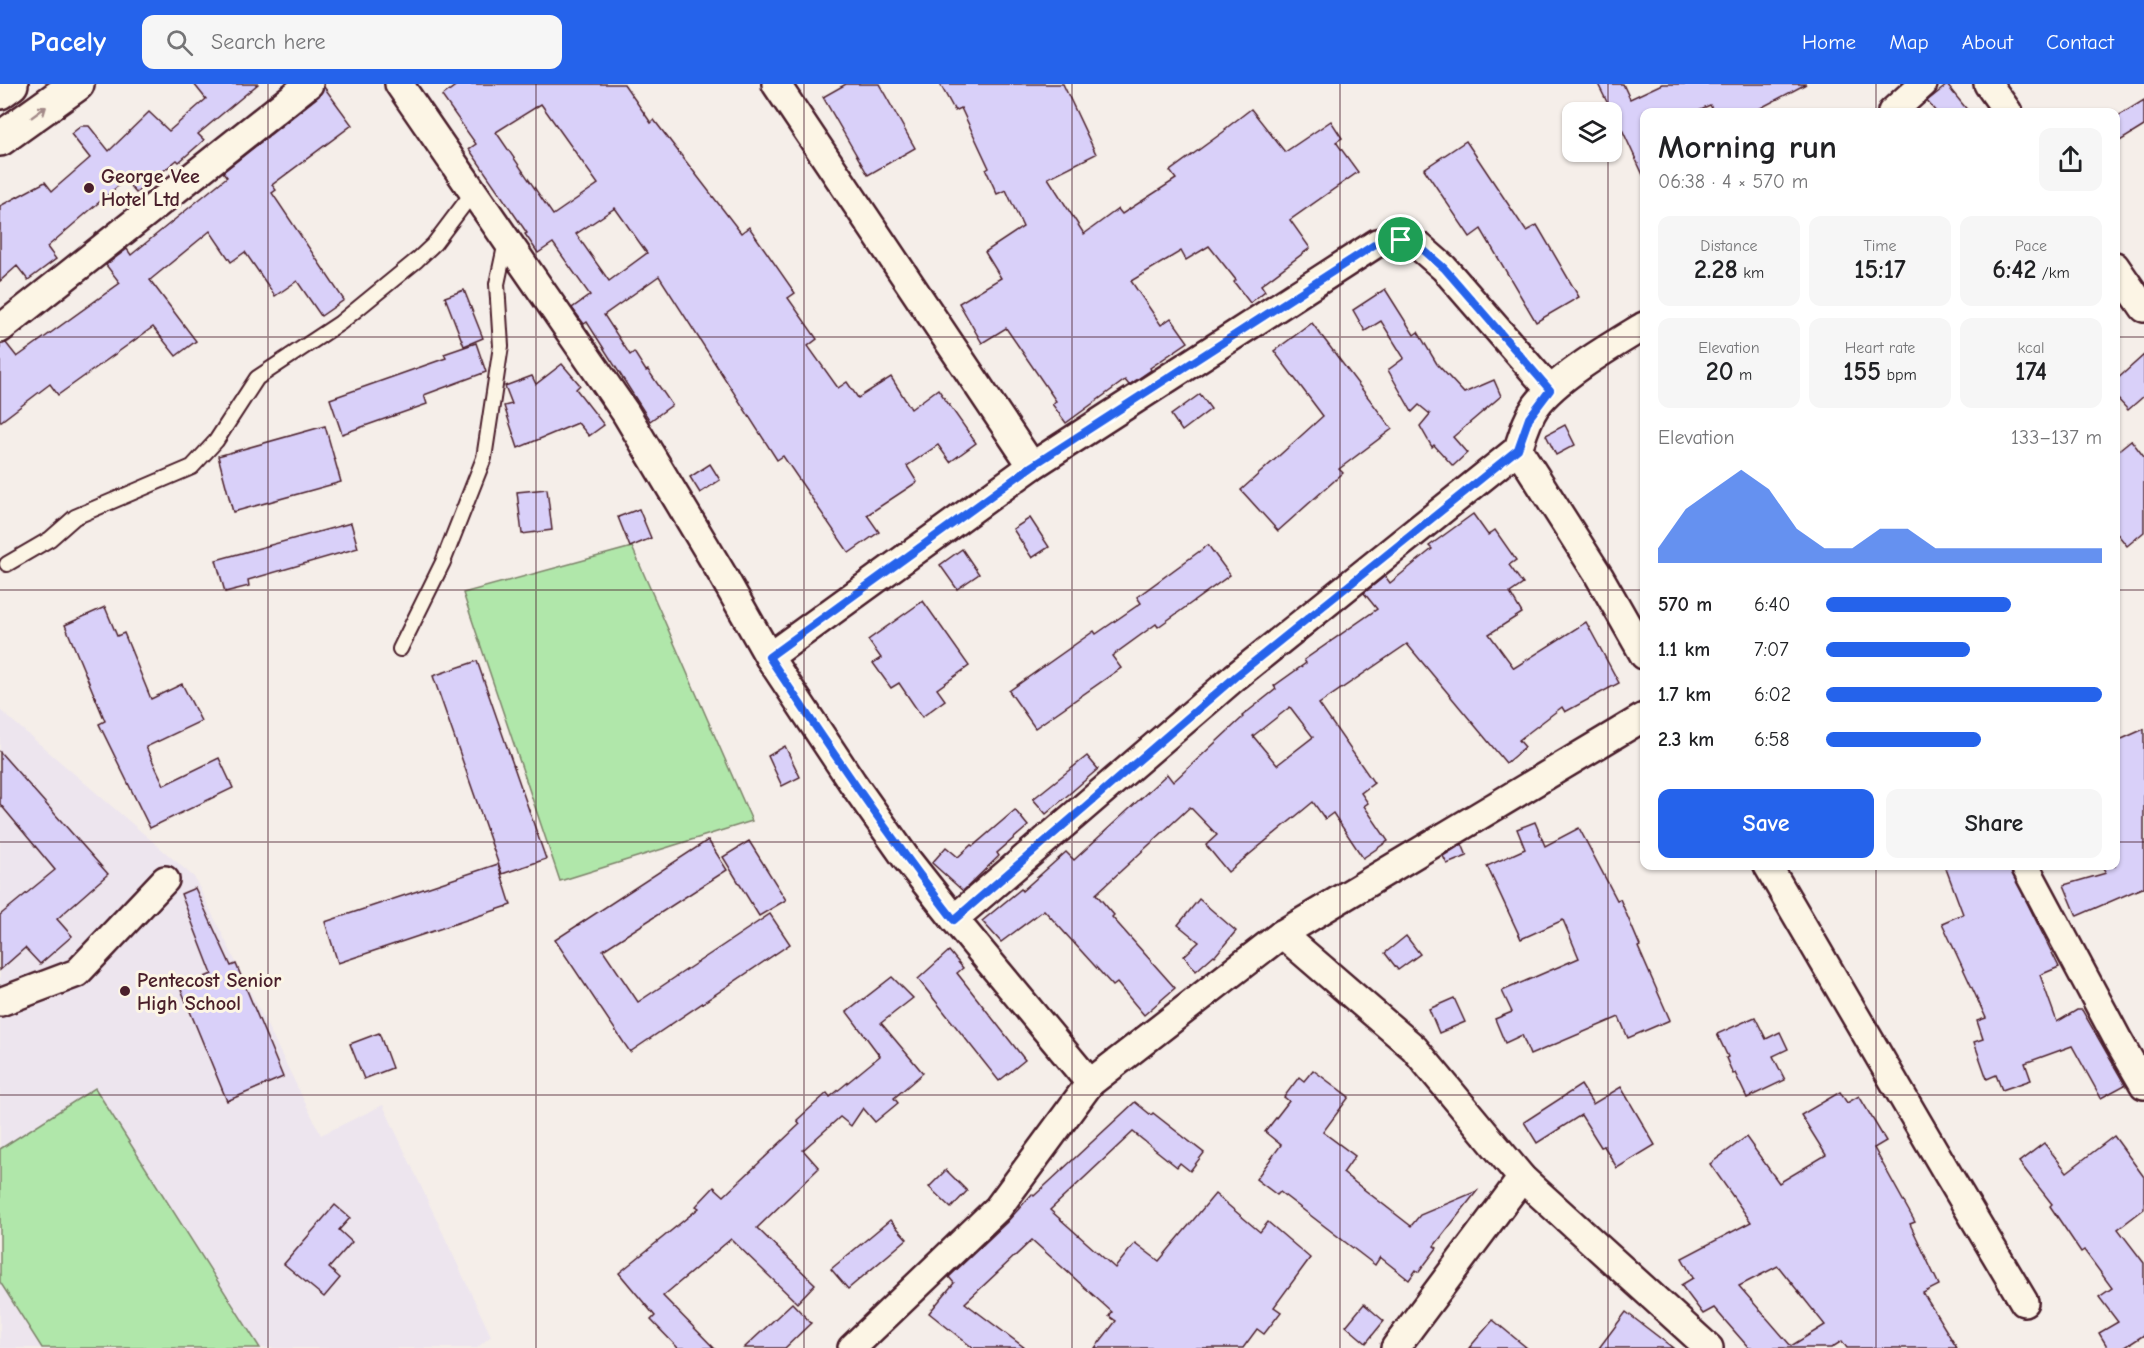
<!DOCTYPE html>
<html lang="en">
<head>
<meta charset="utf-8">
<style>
	:root { --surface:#fff; --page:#f6f6f6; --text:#202124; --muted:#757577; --accent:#2563eb }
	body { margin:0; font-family:"Comic Neue",sans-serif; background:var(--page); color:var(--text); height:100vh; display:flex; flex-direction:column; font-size:22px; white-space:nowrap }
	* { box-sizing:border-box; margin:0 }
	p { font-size:20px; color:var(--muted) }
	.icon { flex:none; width:33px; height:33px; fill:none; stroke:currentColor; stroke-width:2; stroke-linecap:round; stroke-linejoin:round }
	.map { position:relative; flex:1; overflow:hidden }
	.details { position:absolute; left:1640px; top:24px; width:480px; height:762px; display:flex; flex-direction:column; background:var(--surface); border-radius:12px; box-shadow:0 2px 4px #0004 }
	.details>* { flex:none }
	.fabs { position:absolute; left:1562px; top:18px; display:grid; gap:12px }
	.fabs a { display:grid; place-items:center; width:60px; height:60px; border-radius:12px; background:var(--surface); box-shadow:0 2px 4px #0004; font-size:30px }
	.pin { position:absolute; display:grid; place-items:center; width:51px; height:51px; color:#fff; margin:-26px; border:3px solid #fff; border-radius:50%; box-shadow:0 2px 6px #0007 }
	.round { display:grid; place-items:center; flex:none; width:63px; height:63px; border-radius:12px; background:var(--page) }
	.overview { display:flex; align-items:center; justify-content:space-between; height:102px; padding:0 18px }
	h1 { font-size:33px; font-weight:700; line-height:45px }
	.stats { display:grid; grid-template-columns:repeat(3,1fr); gap:9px; height:102px; padding:6px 18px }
	.stats div { display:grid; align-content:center; border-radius:12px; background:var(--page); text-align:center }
	.stats b { font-size:26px; font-weight:700 }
	.stats small { font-size:16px; font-weight:400 }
	.stats p { font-size:16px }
	.chart { height:168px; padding:12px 18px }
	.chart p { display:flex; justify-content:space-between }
	.chart svg { width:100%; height:108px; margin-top:6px; fill:var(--accent); opacity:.7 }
	.button { display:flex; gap:12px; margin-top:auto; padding:12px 18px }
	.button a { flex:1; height:69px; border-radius:12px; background:var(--accent); color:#fff; font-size:24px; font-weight:700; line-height:69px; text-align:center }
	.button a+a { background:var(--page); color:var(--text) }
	ul { padding:0 18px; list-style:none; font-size:20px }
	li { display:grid; grid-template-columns:96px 72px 1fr; align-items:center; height:45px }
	li i { height:15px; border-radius:8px; background:var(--accent) }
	header { display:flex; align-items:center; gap:36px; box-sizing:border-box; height:84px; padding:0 30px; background:var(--accent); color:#fff }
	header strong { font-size:28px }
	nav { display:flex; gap:33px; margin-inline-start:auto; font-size:21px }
	.search { width:420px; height:54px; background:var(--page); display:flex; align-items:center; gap:15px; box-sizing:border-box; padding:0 21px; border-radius:12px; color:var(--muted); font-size:22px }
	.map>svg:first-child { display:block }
	.built { fill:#ede5ee }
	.green { fill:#b0e7aa; stroke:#7d836a; stroke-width:1.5 }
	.building { fill:#d9d0f9; stroke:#4a1f2b; stroke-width:1.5; fill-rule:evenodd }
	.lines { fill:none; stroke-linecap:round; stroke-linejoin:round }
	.service-casing { stroke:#4a1f2b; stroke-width:18 }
	.minor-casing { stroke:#4a1f2b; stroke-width:32 }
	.trunk-casing { stroke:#4a1f2b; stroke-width:38 }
	.service { stroke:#fcf5e5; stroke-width:14 }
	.minor { stroke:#fcf5e5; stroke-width:27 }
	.trunk { stroke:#fcf5e5; stroke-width:33 }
	.oneway { stroke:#a38a88 }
	.route-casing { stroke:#fff; stroke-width:12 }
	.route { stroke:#2563eb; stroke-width:8 }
	.grid { fill:none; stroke:#4a1f2b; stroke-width:1.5; stroke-opacity:0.55 }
	.poi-dot { fill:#4a1f2b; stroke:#fcf5e5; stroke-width:2 }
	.labels { text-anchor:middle; stroke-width:6; stroke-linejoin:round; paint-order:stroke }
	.poi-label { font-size:20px; font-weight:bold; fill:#4a1f2b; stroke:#fcf5e5; text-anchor:start }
</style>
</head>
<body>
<header>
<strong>Pacely</strong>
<div class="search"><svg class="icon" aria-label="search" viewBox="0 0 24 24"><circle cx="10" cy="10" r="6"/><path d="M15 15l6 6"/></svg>Search here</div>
<nav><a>Home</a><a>Map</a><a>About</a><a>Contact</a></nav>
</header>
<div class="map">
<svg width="2144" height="1264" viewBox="0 0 2144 1264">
	<rect width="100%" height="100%" fill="#f5eee9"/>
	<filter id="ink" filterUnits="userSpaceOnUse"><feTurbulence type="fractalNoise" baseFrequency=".0167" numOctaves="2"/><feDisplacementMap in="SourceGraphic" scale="12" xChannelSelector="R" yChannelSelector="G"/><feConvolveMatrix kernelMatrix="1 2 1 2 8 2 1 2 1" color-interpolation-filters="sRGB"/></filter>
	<g filter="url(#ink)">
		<path class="built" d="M 0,626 L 194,793 L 321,1051 L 383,1021 L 491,1252 L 477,1264 L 0,1264 Z"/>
		<g class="green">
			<path d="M 632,463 L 752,737 L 560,797 L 463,509 Z"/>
			<path d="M 95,1004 L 260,1264 L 42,1264 L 0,1198 L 0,1065 Z"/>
		</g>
		<g class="building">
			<path d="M 194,0 L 258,0 L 198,50 L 204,56 L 179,78 L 177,76 L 136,109 L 125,96 L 47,163 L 56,175 L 28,196 L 17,182 L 0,197 L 0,122 L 45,98 L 52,107 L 90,74 L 71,50 L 81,42 L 89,42 L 109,67 L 149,28 L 169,47 L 206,15 Z"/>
			<path d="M 458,0 L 624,0 L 651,39 L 654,36 L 741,149 L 749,143 L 795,209 L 788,214 L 817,255 L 808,262 L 838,304 L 847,298 L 858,314 L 891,293 L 911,325 L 938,305 L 976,359 L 950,378 L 938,361 L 907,382 L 917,398 L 867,431 L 879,448 L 849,469 L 783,372 L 777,376 L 659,192 L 604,231 L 630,271 L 634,268 L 646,287 L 648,286 L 672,321 L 650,337 L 587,238 L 584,240 L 572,224 L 590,211 L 553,159 L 538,169 L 525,150 L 527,149 L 469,65 L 476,60 L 442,12 ZM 541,20 L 598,100 L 553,131 L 496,48 ZM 615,124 L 647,169 L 609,197 L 576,150 Z"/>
			<path d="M 846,0 L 879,0 L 915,64 L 868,91 L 823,13 Z"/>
			<path d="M 940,0 L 1063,0 L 1096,70 L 1048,94 L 1084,150 L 1118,125 L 1122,130 L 1176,95 L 1170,87 L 1226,46 L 1225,45 L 1251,25 L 1285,68 L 1331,37 L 1342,54 L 1336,58 L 1358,88 L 1290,136 L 1310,164 L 1261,201 L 1265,207 L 1250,219 L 1234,198 L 1236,196 L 1209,162 L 1186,176 L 1181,167 L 1131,197 L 1161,241 L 1171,234 L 1188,258 L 1150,284 L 1151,286 L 1129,301 L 1125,296 L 1066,339 L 1052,320 L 1056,317 L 1006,244 L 982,259 L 959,219 L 1001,194 L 985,168 L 1023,143 L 1006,106 L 997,110 L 986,86 L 989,84 L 961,24 L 955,27 Z"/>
			<path d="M 1598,0 L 1623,0 L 1630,15 L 1662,0 L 1806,0 L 1753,28 L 1714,28 L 1710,21 L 1694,28 L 1644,28 L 1644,93 L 1614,28 L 1600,28 L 1610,24 Z"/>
			<path d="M 1947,1 L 1969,28 L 1936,28 L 1927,17 Z"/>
			<path d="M 324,3 L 352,41 L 272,101 L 276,106 L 272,109 L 344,216 L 321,232 L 297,197 L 275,212 L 245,168 L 231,178 L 210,147 L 150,196 L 196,257 L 176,272 L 153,243 L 58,311 L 50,300 L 0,338 L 0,260 L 6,259 L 17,273 L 120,199 L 106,181 L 127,165 L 131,171 L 227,93 L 223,88 L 319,12 Z"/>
			<path d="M 2144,16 L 2144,42 L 2115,60 L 2115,34 Z"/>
			<path d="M 1466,57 L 1526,147 L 1537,141 L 1579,213 L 1536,238 L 1481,145 L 1470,153 L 1424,85 Z"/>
			<path d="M 1385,205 L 1414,251 L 1418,248 L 1437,280 L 1464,309 L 1494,296 L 1501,312 L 1453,353 L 1467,369 L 1453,382 L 1434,361 L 1432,363 L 1420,342 L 1430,330 L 1419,321 L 1412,328 L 1388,286 L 1404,274 L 1381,237 L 1365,247 L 1353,226 Z"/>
			<path d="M 464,206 L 483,254 L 464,262 L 445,213 Z"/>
			<path d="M 1312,239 L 1392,345 L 1339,385 L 1343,389 L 1278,447 L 1241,406 L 1323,332 L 1274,267 Z"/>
			<path d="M 476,259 L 486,288 L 424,311 L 427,320 L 342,350 L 330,315 L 446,274 L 444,270 Z"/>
			<path d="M 2144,271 L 2144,312 L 2128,326 L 2115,312 L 2115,297 Z"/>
			<path d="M 562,280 L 580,301 L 576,305 L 604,341 L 589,352 L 578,339 L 518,364 L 504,322 L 512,320 L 505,302 L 532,292 L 536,300 Z"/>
			<path d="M 1200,310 L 1211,325 L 1182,347 L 1171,331 Z"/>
			<path d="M 1565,341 L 1575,361 L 1556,371 L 1546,351 Z"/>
			<path d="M 325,342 L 341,398 L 233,428 L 218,372 Z"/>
			<path d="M 2131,356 L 2144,373 L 2144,448 L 2127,462 L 2115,447 L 2115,369 Z"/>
			<path d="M 710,380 L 720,396 L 700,409 L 690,393 Z"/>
			<path d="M 547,405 L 552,446 L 522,450 L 517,408 Z"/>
			<path d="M 639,425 L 651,454 L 630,463 L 618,433 Z"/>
			<path d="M 1473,430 L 1488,451 L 1495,446 L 1516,476 L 1509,481 L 1523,500 L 1510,509 L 1522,529 L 1489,550 L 1514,584 L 1586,538 L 1619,599 L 1565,628 L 1562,623 L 1519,656 L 1525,663 L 1506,679 L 1407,560 L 1319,620 L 1374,699 L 1361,709 L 1368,719 L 1364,722 L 1388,757 L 1363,774 L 1333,729 L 1325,735 L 1313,718 L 1228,788 L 1206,761 L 1217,751 L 1190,723 L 1096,810 L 1114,831 L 1112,833 L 1175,904 L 1144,931 L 1117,899 L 1113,902 L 1044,826 L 1001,858 L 982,837 L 1021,805 L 1022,807 L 1066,768 L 1074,776 L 1167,690 L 1173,698 L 1243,633 L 1242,632 L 1276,605 L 1274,602 L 1306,579 L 1304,576 L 1377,525 L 1364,509 L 1385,492 L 1390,499 L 1432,465 L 1429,462 ZM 1290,623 L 1313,653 L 1277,681 L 1253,652 Z"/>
			<path d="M 1030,434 L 1049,463 L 1032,474 L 1013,445 Z"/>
			<path d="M 351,439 L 358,464 L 248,496 L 249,502 L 225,508 L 216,476 Z"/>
			<path d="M 1208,461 L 1230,491 L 1158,543 L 1156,540 L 1112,572 L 1121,584 L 1035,644 L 1009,607 L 1094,547 L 1096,550 L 1141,519 L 1137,513 Z"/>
			<path d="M 962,465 L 979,490 L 957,505 L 940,481 Z"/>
			<path d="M 923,517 L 969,582 L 937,605 L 945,616 L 922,633 L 899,599 L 891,604 L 873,579 L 881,574 L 868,556 Z"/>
			<path d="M 105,523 L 117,552 L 124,549 L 151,615 L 182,600 L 201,637 L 146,663 L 164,701 L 219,674 L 233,704 L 150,744 L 99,640 L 105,637 L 65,541 Z"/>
			<path d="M 477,577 L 546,775 L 502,790 L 433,592 Z"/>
			<path d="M 2144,645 L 2144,803 L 2077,832 L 2064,801 L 2106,789 L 2102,782 L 2115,782 L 2115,658 Z"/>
			<path d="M 785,662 L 800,693 L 782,702 L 768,672 Z"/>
			<path d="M 0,668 L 108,790 L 57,835 L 72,852 L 40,880 L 25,864 L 0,886 L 0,831 L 55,786 L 0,720 Z"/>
			<path d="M 1087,672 L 1098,685 L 1046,730 L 1033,715 Z"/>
			<path d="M 1015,726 L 1028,742 L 997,769 L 999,772 L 963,807 L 932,779 L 946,763 L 958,773 L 971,761 L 973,762 Z"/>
			<path d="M 1535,738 L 1545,762 L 1579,744 L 1617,816 L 1620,815 L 1640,862 L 1638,863 L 1670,936 L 1628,954 L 1619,933 L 1530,971 L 1522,951 L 1505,959 L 1495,935 L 1512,928 L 1502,907 L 1579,874 L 1563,836 L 1521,855 L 1487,782 L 1525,765 L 1517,745 Z"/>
			<path d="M 708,756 L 727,786 L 603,866 L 638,918 L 770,830 L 790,860 L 630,968 L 555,856 Z"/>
			<path d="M 749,757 L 786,816 L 759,832 L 723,773 Z"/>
			<path d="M 1462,760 L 1467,772 L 1447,780 L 1443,772 Z"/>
			<path d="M 498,780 L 511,821 L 338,879 L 325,838 Z"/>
			<path d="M 1945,782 L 2009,782 L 2059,883 L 2040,891 L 2057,938 L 2077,926 L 2082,926 L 2125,1001 L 2101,1014 L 2072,962 L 2025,979 L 2031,996 L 2002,1006 L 1996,991 L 1987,995 L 1974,958 L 1983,955 L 1977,937 L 1986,934 L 1942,839 L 1963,830 Z"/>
			<path d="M 195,804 L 231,882 L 236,880 L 283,993 L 227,1017 L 180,903 L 212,890 L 181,810 Z"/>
			<path d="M 1199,815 L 1236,847 L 1215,872 L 1214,871 L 1196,887 L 1184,872 L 1199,858 L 1178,841 Z"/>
			<path d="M 1406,852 L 1420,870 L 1398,886 L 1385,869 Z"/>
			<path d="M 949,867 L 963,884 L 957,889 L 1025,976 L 999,997 L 918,895 Z"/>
			<path d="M 892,893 L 913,914 L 881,939 L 923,989 L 894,1014 L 898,1019 L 875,1038 L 863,1024 L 851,1042 L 840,1033 L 803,1066 L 819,1084 L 757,1144 L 815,1200 L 797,1219 L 731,1155 L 663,1212 L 714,1264 L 678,1264 L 651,1236 L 655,1232 L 619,1189 L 699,1124 L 696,1122 L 714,1103 L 724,1112 L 800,1040 L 797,1036 L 827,1009 L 830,1013 L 880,972 L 847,928 Z"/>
			<path d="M 1454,914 L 1465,938 L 1439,949 L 1429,925 Z"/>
			<path d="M 1755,933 L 1766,955 L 1780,948 L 1788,965 L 1773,972 L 1785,996 L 1747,1014 L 1735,989 L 1733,990 L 1726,974 L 1728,973 L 1717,950 Z"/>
			<path d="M 379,949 L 392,984 L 364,995 L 350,960 Z"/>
			<path d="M 1313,986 L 1349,1013 L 1323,1048 L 1355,1072 L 1343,1089 L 1411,1142 L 1420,1131 L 1477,1107 L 1434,1162 L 1437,1164 L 1419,1188 L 1416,1186 L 1409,1196 L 1380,1173 L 1375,1181 L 1280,1108 L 1277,1111 L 1256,1095 L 1281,1061 L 1265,1048 L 1289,1017 L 1284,1013 L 1299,993 L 1304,997 Z"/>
			<path d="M 1581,1001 L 1593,1020 L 1621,1003 L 1655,1061 L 1617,1084 L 1604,1062 L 1601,1063 L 1581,1031 L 1537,1059 L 1524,1038 Z"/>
			<path d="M 1840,1008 L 1847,1019 L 1859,1012 L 1886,1057 L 1874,1064 L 1915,1138 L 1910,1140 L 1939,1201 L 1923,1209 L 1957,1264 L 1847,1264 L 1842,1257 L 1831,1264 L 1749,1264 L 1714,1224 L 1703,1230 L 1681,1201 L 1693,1194 L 1682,1174 L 1751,1138 L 1710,1080 L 1746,1053 L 1779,1099 L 1826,1071 L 1801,1031 ZM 1778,1182 L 1825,1241 L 1791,1262 L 1739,1202 Z"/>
			<path d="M 1135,1018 L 1151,1031 L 1153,1029 L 1204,1069 L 1190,1087 L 1180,1079 L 1177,1083 L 1133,1048 L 1050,1126 L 1115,1184 L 1135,1159 L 1159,1177 L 1215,1110 L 1260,1148 L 1268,1138 L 1310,1174 L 1274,1223 L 1281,1228 L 1264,1250 L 1257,1245 L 1243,1264 L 1095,1264 L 1116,1237 L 1109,1232 L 1112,1228 L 1032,1156 L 965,1219 L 1025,1264 L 973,1264 L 929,1229 L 954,1199 L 949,1193 L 1007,1138 L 1032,1110 L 1034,1112 Z"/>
			<path d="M 2114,1052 L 2144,1093 L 2144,1125 L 2118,1145 L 2144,1179 L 2144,1251 L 2124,1264 L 2108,1264 L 2099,1249 L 2118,1238 L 2099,1213 L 2112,1204 L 2084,1166 L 2081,1168 L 2050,1122 L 2052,1120 L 2019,1078 L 2044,1059 L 2067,1088 Z"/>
			<path d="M 946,1086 L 967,1107 L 951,1124 L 929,1103 Z"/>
			<path d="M 335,1121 L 350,1134 L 339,1146 L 352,1158 L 329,1184 L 340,1194 L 324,1213 L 284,1180 Z"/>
			<path d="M 890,1136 L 907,1155 L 848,1205 L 831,1185 Z"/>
			<path d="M 792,1219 L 811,1239 L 785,1264 L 744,1264 Z"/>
			<path d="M 1364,1220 L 1384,1237 L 1366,1259 L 1346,1242 Z"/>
			<path d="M 1626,1228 L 1673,1264 L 1599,1264 Z"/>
			<path d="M 1493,1236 L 1527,1264 L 1469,1264 Z"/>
		</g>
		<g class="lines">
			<g class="service-casing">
				<g id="service">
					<path d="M 7,480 L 50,455 L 75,433 L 192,383 L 216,357 L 257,294 L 340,239 L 417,176 L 434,160 L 474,107"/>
					<path d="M 400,565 L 443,478 L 484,374 L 501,262 L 497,200 L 506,158"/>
				</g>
			</g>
			<g class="minor-casing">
				<g id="minor">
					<path d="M 399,0 L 625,328 L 722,490 L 769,573 L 852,698 L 905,773 L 954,835 L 1090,999"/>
					<path d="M 776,0 L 1032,382"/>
					<path d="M 1988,0 L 2008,28"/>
					<path d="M 1892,28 L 1923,0"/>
					<path d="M 2115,182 L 2144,224"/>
					<path d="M 1644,242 C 1613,261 1557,293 1536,322 C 1527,335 1523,350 1518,365 L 1599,492 L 1644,571"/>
					<path d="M 0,245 L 309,0"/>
					<path d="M 769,573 L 1032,382 L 1377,159 L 1401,156 L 1420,163 L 1444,184 L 1550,306"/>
					<path d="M 1768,782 L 1946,1087 L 2024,1218"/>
					<path d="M 2025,782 L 2118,956 L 2144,1001"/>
					<path d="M 954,835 L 1235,593 L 1518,365"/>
					<path d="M 1282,850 L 1414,964 L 1522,1094 L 1709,1264"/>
					<path d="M 0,918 L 77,889 L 165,796"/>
					<path d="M 852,1264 L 998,1124 L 1090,999 L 1282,850 L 1644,633"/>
					<path d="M 1395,1264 L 1522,1094"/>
				</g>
			</g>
			<g class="trunk-casing">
				<g id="trunk">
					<path d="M 0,8 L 11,0"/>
					<path d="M 0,55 L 77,0"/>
				</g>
			</g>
			<use href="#service" class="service"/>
			<use href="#minor" class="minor"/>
			<use href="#trunk" class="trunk"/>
		</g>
		<defs><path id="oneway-shaft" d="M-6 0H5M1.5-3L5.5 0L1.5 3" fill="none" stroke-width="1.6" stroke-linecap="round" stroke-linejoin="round" transform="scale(1.5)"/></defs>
		<use class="oneway" href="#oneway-shaft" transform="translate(39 28) rotate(-36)"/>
	</g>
	<g class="lines" filter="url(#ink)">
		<g class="route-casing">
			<path id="route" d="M 1401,156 L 1420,163 L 1444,184 L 1550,306 L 1529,334 L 1518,365 L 1235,593 L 954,836 C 888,751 828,662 769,573 L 1032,382 L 1377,159 Z"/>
		</g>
		<use href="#route" class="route"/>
	</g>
	<path class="grid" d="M 268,0 L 268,1264M 536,0 L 536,1264M 804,0 L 804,1264M 1072,0 L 1072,1264M 1340,0 L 1340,1264M 1608,0 L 1608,28M 1876,0 L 1876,28M 1608,68 L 1608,1264M 0,253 L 1644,253M 2115,253 L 2144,253M 0,506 L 1644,506M 2115,506 L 2144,506M 0,758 L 1644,758M 2115,758 L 2144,758M 1876,782 L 1876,1264M 0,1011 L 2144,1011"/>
	<g class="poi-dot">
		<circle cx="89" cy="104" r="6"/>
		<circle cx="125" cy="907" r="6"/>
	</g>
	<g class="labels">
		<g class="poi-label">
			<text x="101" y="99">George Vee<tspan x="101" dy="23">Hotel Ltd</tspan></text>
			<text x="137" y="903">Pentecost Senior<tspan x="137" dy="23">High School</tspan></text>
		</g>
	</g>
</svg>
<div class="fabs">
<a><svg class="icon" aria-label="layers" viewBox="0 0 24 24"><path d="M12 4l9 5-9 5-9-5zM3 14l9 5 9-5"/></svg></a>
</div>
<div class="pin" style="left:1401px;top:156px;background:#1e9e55"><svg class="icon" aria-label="arrive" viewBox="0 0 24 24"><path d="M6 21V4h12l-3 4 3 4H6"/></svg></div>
<section class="details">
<div class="overview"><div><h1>Morning run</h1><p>06:38 · 4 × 570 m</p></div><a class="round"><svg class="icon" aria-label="share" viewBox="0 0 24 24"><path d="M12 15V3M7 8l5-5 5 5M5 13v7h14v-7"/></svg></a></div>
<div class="stats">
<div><p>Distance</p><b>2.28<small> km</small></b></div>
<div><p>Time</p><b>15:17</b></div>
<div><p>Pace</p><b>6:42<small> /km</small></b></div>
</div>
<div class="stats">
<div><p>Elevation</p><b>20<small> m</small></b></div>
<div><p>Heart rate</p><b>155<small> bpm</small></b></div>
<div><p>kcal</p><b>174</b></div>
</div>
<div class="chart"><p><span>Elevation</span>133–137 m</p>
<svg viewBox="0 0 160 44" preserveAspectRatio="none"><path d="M0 44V38L10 22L20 14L30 6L40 14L50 30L60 38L70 38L80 30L90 30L100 38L110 38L120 38L130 38L140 38L150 38L160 38V44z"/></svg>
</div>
<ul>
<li><b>570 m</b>6:40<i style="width:67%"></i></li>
<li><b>1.1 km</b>7:07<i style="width:52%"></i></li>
<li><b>1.7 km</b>6:02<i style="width:100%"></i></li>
<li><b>2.3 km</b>6:58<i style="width:56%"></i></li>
</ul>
<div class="button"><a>Save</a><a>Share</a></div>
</section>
</div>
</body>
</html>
